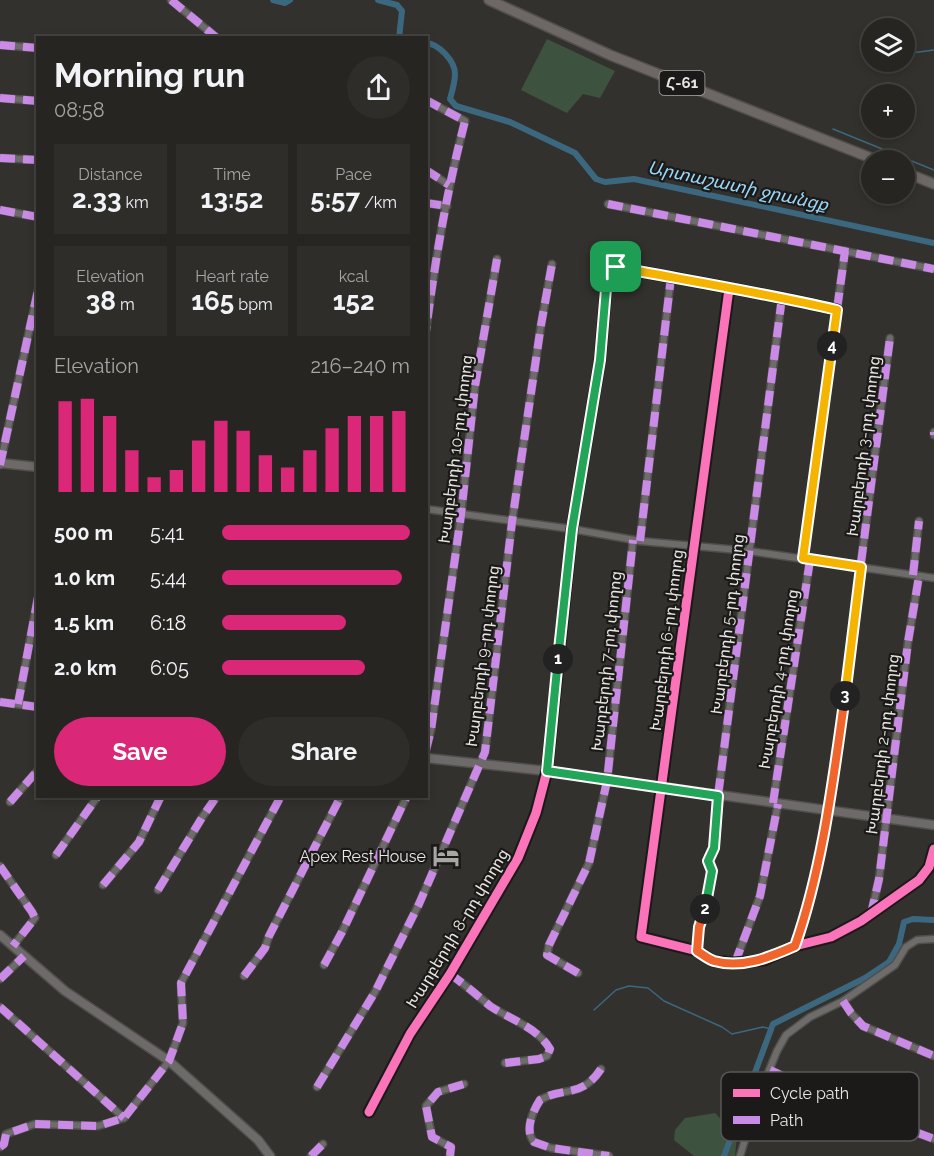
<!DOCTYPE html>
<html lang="en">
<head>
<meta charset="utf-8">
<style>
	:root { --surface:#262522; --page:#2e2d2a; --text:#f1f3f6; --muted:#a4a5a5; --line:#424240; --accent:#db2777 }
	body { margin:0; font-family:Raleway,"Noto Sans Armenian",sans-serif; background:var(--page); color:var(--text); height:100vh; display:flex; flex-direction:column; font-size:22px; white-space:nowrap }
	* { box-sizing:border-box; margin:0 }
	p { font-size:20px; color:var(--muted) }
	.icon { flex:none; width:33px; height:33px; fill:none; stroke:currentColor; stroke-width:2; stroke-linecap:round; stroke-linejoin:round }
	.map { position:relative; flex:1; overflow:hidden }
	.panel { position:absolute; left:36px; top:36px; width:392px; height:762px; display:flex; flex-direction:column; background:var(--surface); border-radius:0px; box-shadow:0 3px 9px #0003,0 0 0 2px var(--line) }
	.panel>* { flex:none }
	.controls { position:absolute; left:861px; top:18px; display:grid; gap:12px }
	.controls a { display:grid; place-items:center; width:54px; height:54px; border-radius:50%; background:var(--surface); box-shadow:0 3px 9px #0003,0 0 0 2px var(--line); font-size:30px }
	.pin { position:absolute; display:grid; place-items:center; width:51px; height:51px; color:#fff; margin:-26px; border-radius:12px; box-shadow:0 3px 9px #0006 }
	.km { position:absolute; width:30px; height:30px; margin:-15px; border-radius:50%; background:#222; color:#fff; font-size:16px; line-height:30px; text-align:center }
	.round { display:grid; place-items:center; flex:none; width:63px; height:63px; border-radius:32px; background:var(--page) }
	.summary { display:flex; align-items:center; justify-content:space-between; height:102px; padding:0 18px }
	h1 { font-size:33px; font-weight:700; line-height:45px }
	.figures { display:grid; grid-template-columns:repeat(3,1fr); gap:9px; height:102px; padding:6px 18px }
	.figures div { display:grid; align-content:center; border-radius:0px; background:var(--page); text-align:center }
	.figures b { font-size:26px; font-weight:700 }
	.figures small { font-size:16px; font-weight:400 }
	.figures p { font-size:16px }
	.chart { height:168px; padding:12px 18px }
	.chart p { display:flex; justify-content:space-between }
	.chart svg { width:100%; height:108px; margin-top:6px; stroke:var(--accent); stroke-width:6 }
	.button { display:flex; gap:12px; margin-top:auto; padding:12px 18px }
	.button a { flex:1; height:69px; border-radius:36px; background:var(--accent); color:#fff; font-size:24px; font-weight:700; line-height:69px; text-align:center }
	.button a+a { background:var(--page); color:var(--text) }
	ul { padding:0 18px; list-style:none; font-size:20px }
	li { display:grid; grid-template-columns:96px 72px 1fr; align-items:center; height:45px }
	li i { height:15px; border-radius:8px; background:var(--accent) }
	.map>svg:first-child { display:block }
	.green { fill:#3d523f }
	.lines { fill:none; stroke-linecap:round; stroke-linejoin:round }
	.stream { stroke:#3c687f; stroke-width:1.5 }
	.canal { stroke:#3c687f; stroke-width:6 }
	.street-casing { stroke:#504f4c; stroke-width:9 }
	.secondary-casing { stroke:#504f4c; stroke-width:11 }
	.primary-casing { stroke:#504f4c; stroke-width:12 }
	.street { stroke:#6e6c6a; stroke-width:6 }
	.secondary { stroke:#6e6a69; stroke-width:8 }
	.primary { stroke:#6d6765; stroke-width:9 }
	.quiet { stroke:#ca8be6; stroke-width:8; stroke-dasharray:15 8; stroke-linecap:butt }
	.cycleway-casing { stroke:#1b1a18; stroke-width:13 }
	.cycleway { stroke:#fb73b8; stroke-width:9 }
	.split-1-casing { stroke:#fff; stroke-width:12 }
	.split-2-casing { stroke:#fff; stroke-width:12 }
	.split-3-casing { stroke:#fff; stroke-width:12 }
	.split-4-casing { stroke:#fff; stroke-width:12 }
	.split-5-casing { stroke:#fff; stroke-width:12 }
	.split-1 { stroke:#22a559; stroke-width:8 }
	.split-2 { stroke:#22a559; stroke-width:8 }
	.split-3 { stroke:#f0652b; stroke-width:8 }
	.split-4 { stroke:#f5b400; stroke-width:8 }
	.split-5 { stroke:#f5b400; stroke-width:8 }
	.labels { text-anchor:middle; stroke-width:4.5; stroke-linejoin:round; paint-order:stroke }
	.shield { fill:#1b1a18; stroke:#aaa9a5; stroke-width:1.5 }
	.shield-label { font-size:15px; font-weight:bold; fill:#e7e6e2 }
	.street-label { font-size:16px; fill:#e7e6e2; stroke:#1b1a18 }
	.poi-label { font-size:16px; fill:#e7e6e2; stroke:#1b1a18; text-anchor:end }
	.water-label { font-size:18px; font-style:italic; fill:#99d6f8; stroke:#1b1a18 }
	.key { fill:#1b1a18; stroke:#585755; stroke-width:1.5 }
	.key-label { font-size:16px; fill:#e7e6e2 }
</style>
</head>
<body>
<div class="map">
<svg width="934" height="1156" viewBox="0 0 934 1156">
	<rect width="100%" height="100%" fill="#33312e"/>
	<g class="green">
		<path d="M 547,39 L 615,71 L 600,98 L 583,94 L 567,113 L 521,90 Z"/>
		<path d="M 715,1113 L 737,1136 L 735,1156 L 694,1156 L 674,1140 L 675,1130 L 685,1118 Z"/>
	</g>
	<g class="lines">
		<g class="stream">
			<path d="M 904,54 L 934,50"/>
			<path d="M 833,129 L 934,170"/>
			<path d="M 594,1010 L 616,990 L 629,986 L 648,988 L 664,1001 L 722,1027 L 732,1034 L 763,1027 L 771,1029"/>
		</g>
		<g class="canal">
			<path d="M 273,0 L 285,3 L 290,0"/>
			<path d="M 378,0 L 397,5 L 402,11 L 399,38"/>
			<path d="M 426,43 C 439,44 455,61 455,74 C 455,82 452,92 450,99 L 456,106 L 510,122 L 575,153 L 596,179 L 605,182 L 634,179 L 934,243"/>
			<path d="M 724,1156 L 773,1024 L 865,978 L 889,962 L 899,944 L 904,922 L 913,919 L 934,920"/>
		</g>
		<g class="street-casing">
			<g id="street">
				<path d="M 171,0 L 217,38"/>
				<path d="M 0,45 L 38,48"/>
				<path d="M 0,98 L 38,101"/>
				<path d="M 426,100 L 465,121 C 447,190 435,260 426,331"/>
				<path d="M 0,158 L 38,160"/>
				<path d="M 426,170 L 449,185"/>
				<path d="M 426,203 L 447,206"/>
				<path d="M 608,204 L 934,269"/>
				<path d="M 0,210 L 38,217"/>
				<path d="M 729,289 L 641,937 L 697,951 L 713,961 L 735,963 L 764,960 L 795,946 L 831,937 L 861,921 L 919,880 L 929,867 L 934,849"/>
				<path d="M 934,435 L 934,432"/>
				<path d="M 0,465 L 38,290"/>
				<path d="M 426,509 L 572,529 L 640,541 L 749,551 L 934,578"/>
				<path d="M 640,541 L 671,277"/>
				<path d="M 803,558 L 845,251"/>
				<path d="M 913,575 L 919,521"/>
				<path d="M 0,702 L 38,707"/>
				<path d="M 18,704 L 38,597"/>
				<path d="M 426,750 L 431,730 L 461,515 L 475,386 L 497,259"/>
				<path d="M 10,802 L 38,770"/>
				<path d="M 773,803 L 810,560"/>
				<path d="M 56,855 L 98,796"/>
				<path d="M 0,866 L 32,912 L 35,918 L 13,946"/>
				<path d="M 103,885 L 139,842 L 161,796"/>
				<path d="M 158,890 L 203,816 L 217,796"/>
				<path d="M 871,914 L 879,879 L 908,642 L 919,576"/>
				<path d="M 795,946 L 805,916 L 829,811 L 890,338"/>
				<path d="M 697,951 C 698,943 697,935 699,927 C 703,905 717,884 708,861 L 714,848 L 718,796 L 782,297"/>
				<path d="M 735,963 L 760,896 L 778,804"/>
				<path d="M 324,965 L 342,932 L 407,796"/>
				<path d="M 578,973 L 547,955 L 549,945 L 589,863 L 607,781 L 633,540"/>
				<path d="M 450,974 C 464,984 477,995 490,1006 C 511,1020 537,1027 550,1049 L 547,1056 L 539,1059 L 505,1063"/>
				<path d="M 244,976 L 265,948 L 269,936 L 341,796"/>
				<path d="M 0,979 L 24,956"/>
				<path d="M 843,1001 L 851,1013 L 863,1026 L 934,1056"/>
				<path d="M 0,1007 L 124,1118"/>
				<path d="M 601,1069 C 581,1099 564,1086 540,1100 C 533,1111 524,1130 534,1142 L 551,1148 L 609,1156"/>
				<path d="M 770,1070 L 856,1110 L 934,1139"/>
				<path d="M 317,1087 L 375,992 L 419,904 L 485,752 L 512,522 L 541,325 L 552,264"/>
				<path d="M 369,1112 L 410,1034 L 450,974 L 518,858 L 536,813 L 547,771 L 572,529 L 600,360 L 606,289 L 604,278 L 608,269 L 616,267 C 690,281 764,293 837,310"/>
				<path d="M 0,1147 L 4,1144 L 6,1134 L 35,1124 L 98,1126 L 124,1118 L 169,1061 L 183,1023 L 181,983 L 281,796"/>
				<path d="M 311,1156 L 323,1144"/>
				<path d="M 450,1156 L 451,1147 L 432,1137 L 426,1106 L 438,1092 L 464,1084"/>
				<path d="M 740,1156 L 759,1095 L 777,1051 L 786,1035 L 810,1017 L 843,1001 L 895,965 L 906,947 L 917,940 L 934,939"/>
			</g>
		</g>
		<g class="secondary-casing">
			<g id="secondary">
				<path d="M 0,463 L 38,467"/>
				<path d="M 426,758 L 547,771 L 934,825"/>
				<path d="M 0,935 L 65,991 L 169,1061 L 258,1140 L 270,1156"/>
			</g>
		</g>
		<g class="primary-casing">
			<g id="primary">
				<path d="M 489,0 L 610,55 L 876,160"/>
				<path d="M 904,172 L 934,184"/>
			</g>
		</g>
		<use href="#street" class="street"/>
		<use href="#secondary" class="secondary"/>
		<use href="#primary" class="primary"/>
		<g class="quiet">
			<path d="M 171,0 L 217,38"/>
			<path d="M 0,45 L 38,48"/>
			<path d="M 0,98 L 38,101"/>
			<path d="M 426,100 L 465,121 C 447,190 435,260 426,331"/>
			<path d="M 0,158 L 38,160"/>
			<path d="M 426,170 L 449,185"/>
			<path d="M 426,203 L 447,206"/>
			<path d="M 608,204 L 934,269"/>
			<path d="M 0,210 L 38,217"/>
			<path d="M 934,435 L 934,432"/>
			<path d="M 0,465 L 38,290"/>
			<path d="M 640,541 L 671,277"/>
			<path d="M 803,558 L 845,251"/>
			<path d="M 913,575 L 919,521"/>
			<path d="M 0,702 L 38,707"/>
			<path d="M 18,704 L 38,597"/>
			<path d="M 426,750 L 431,730 L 461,515 L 475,386 L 497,259"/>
			<path d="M 10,802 L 38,770"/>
			<path d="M 773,803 L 810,560"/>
			<path d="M 56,855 L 98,796"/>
			<path d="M 0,866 L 32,912 L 35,918 L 13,946"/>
			<path d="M 103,885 L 139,842 L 161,796"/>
			<path d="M 158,890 L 203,816 L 217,796"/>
			<path d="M 871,914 L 879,879 L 908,642 L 919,576"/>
			<path d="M 795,946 L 805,916 L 829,811 L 890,338"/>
			<path d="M 697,951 C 698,943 697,935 699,927 C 703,905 717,884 708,861 L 714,848 L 718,796 L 782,297"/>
			<path d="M 735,963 L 760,896 L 778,804"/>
			<path d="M 324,965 L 342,932 L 407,796"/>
			<path d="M 578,973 L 547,955 L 549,945 L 589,863 L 607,781 L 633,540"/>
			<path d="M 450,974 C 464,984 477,995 490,1006 C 511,1020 537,1027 550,1049 L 547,1056 L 539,1059 L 505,1063"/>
			<path d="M 244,976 L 265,948 L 269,936 L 341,796"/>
			<path d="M 0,979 L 24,956"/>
			<path d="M 843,1001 L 851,1013 L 863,1026 L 934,1056"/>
			<path d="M 0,1007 L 124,1118"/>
			<path d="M 601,1069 C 581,1099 564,1086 540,1100 C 533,1111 524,1130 534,1142 L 551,1148 L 609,1156"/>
			<path d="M 770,1070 L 856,1110 L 934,1139"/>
			<path d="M 317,1087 L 375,992 L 419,904 L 485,752 L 512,522 L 541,325 L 552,264"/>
			<path d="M 0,1147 L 4,1144 L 6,1134 L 35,1124 L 98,1126 L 124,1118 L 169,1061 L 183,1023 L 181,983 L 281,796"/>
			<path d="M 311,1156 L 323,1144"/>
			<path d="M 450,1156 L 451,1147 L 432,1137 L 426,1106 L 438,1092 L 464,1084"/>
		</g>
		<g class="cycleway-casing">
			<g id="cycleway">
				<path d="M 729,289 L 641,937 L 697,951 L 713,961 L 735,963 L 764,960 L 795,946 L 831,937 L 861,921 L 919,880 L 929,867 L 934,849"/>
				<path d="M 369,1112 L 410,1034 L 450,974 L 518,858 L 536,813 L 547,771 L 572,529 L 600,360 L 606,289 L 604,278 L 608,269 L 616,267 C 690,281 764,293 837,310"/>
			</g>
		</g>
		<use href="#cycleway" class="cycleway"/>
	</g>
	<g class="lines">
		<g class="split-1-casing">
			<path id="split-1" d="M 558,659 L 572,529 L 600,360 L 606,289 L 604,278 L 608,268 L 616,267"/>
		</g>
		<g class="split-2-casing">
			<path id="split-2" d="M 558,659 L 547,771 L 718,796 L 714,848 L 708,861 L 712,871 L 705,909"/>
		</g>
		<g class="split-3-casing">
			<path id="split-3" d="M 705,909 L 699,927 L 697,951 C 702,954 708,959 714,961 C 742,969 770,957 795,946 C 823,866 833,780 845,696"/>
		</g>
		<g class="split-4-casing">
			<path id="split-4" d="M 832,346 L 803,558 L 861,567 L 845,696"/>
		</g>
		<g class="split-5-casing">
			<path id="split-5" d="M 616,267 C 690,281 764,293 837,310 L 832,346"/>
		</g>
		<use href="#split-1" class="split-1"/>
		<use href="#split-2" class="split-2"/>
		<use href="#split-3" class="split-3"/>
		<use href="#split-4" class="split-4"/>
		<use href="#split-5" class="split-5"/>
	</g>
	<defs>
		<g id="hotel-bare" transform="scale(2.07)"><path d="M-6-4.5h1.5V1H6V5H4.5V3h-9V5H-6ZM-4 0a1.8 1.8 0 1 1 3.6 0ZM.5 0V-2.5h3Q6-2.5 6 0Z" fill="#a8a7a3" stroke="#1b1a18" stroke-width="2.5" paint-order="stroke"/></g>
	</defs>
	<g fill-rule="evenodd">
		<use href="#hotel-bare" x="446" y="856"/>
	</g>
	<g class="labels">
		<rect class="shield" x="659.5" y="71" width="45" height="24" rx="4.5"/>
		<g class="shield-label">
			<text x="682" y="88">Հ-61</text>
		</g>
		<g class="street-label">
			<text transform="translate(863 446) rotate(-83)" y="6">Խարբերդի 3-րդ փողոց</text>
			<text transform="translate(455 449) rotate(-83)" y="6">Խարբերդի 10-րդ փողոց</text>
			<text transform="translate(727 624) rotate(-83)" y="6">Խարբերդի 5-րդ փողոց</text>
			<text transform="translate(666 640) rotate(-83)" y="6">Խարբերդի 6-րդ փողոց</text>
			<text transform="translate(482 656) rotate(-83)" y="6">Խարբերդի 9-րդ փողոց</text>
			<text transform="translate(606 661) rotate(-84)" y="6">Խարբերդի 7-րդ փողոց</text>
			<text transform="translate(778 679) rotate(-81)" y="6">Խարբերդի 4-րդ փողոց</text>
			<text transform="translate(882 744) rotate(-83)" y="6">Խարբերդի 2-րդ փողոց</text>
			<text transform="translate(457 928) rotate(-59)" y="6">Խարբերդի 8-րդ փողոց</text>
		</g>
		<g class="poi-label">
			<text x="426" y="862">Apex Rest House</text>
		</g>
		<g class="water-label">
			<text transform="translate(738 186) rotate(12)" y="6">Արտաշատի ջրանցք</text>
		</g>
	</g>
	<rect x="721" y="1072" width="198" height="69" rx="9" class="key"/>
	<rect x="733" y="1089" width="27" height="8" fill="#fb73b8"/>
	<rect x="733" y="1116" width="27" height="8" fill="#ca8be6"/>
	<g class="key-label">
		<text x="770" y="1099">Cycle path</text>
		<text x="770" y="1126">Path</text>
	</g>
</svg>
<div class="controls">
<a><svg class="icon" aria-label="layers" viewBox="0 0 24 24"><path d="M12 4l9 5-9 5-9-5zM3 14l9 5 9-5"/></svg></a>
<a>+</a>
<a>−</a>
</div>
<div class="pin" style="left:616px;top:267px;background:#1e9e55"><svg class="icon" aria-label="arrive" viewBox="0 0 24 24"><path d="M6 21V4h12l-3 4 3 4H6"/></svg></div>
<b class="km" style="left:558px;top:659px">1</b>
<b class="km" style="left:705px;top:909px">2</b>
<b class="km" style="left:845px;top:696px">3</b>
<b class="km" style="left:832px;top:346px">4</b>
<section class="panel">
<div class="summary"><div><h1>Morning run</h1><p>08:58</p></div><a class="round"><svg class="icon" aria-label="share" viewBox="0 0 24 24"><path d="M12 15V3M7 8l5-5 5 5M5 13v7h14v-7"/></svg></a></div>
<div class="figures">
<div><p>Distance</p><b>2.33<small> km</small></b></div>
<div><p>Time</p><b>13:52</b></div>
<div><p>Pace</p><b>5:57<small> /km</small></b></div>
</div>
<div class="figures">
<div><p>Elevation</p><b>38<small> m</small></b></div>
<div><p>Heart rate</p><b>165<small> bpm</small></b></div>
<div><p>kcal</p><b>152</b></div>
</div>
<div class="chart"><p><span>Elevation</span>216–240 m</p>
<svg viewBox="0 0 160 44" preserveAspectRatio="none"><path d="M5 44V7M15 44V6M25 44V13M35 44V27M45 44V38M55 44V35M65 44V23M75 44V15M85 44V19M95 44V29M105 44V34M115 44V27M125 44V18M135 44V13M145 44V13M155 44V11"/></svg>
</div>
<ul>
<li><b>500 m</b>5:41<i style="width:100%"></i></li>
<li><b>1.0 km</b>5:44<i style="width:96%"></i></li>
<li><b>1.5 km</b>6:18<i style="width:66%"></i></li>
<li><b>2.0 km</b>6:05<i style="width:76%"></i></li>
</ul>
<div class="button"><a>Save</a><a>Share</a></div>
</section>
</div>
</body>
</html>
